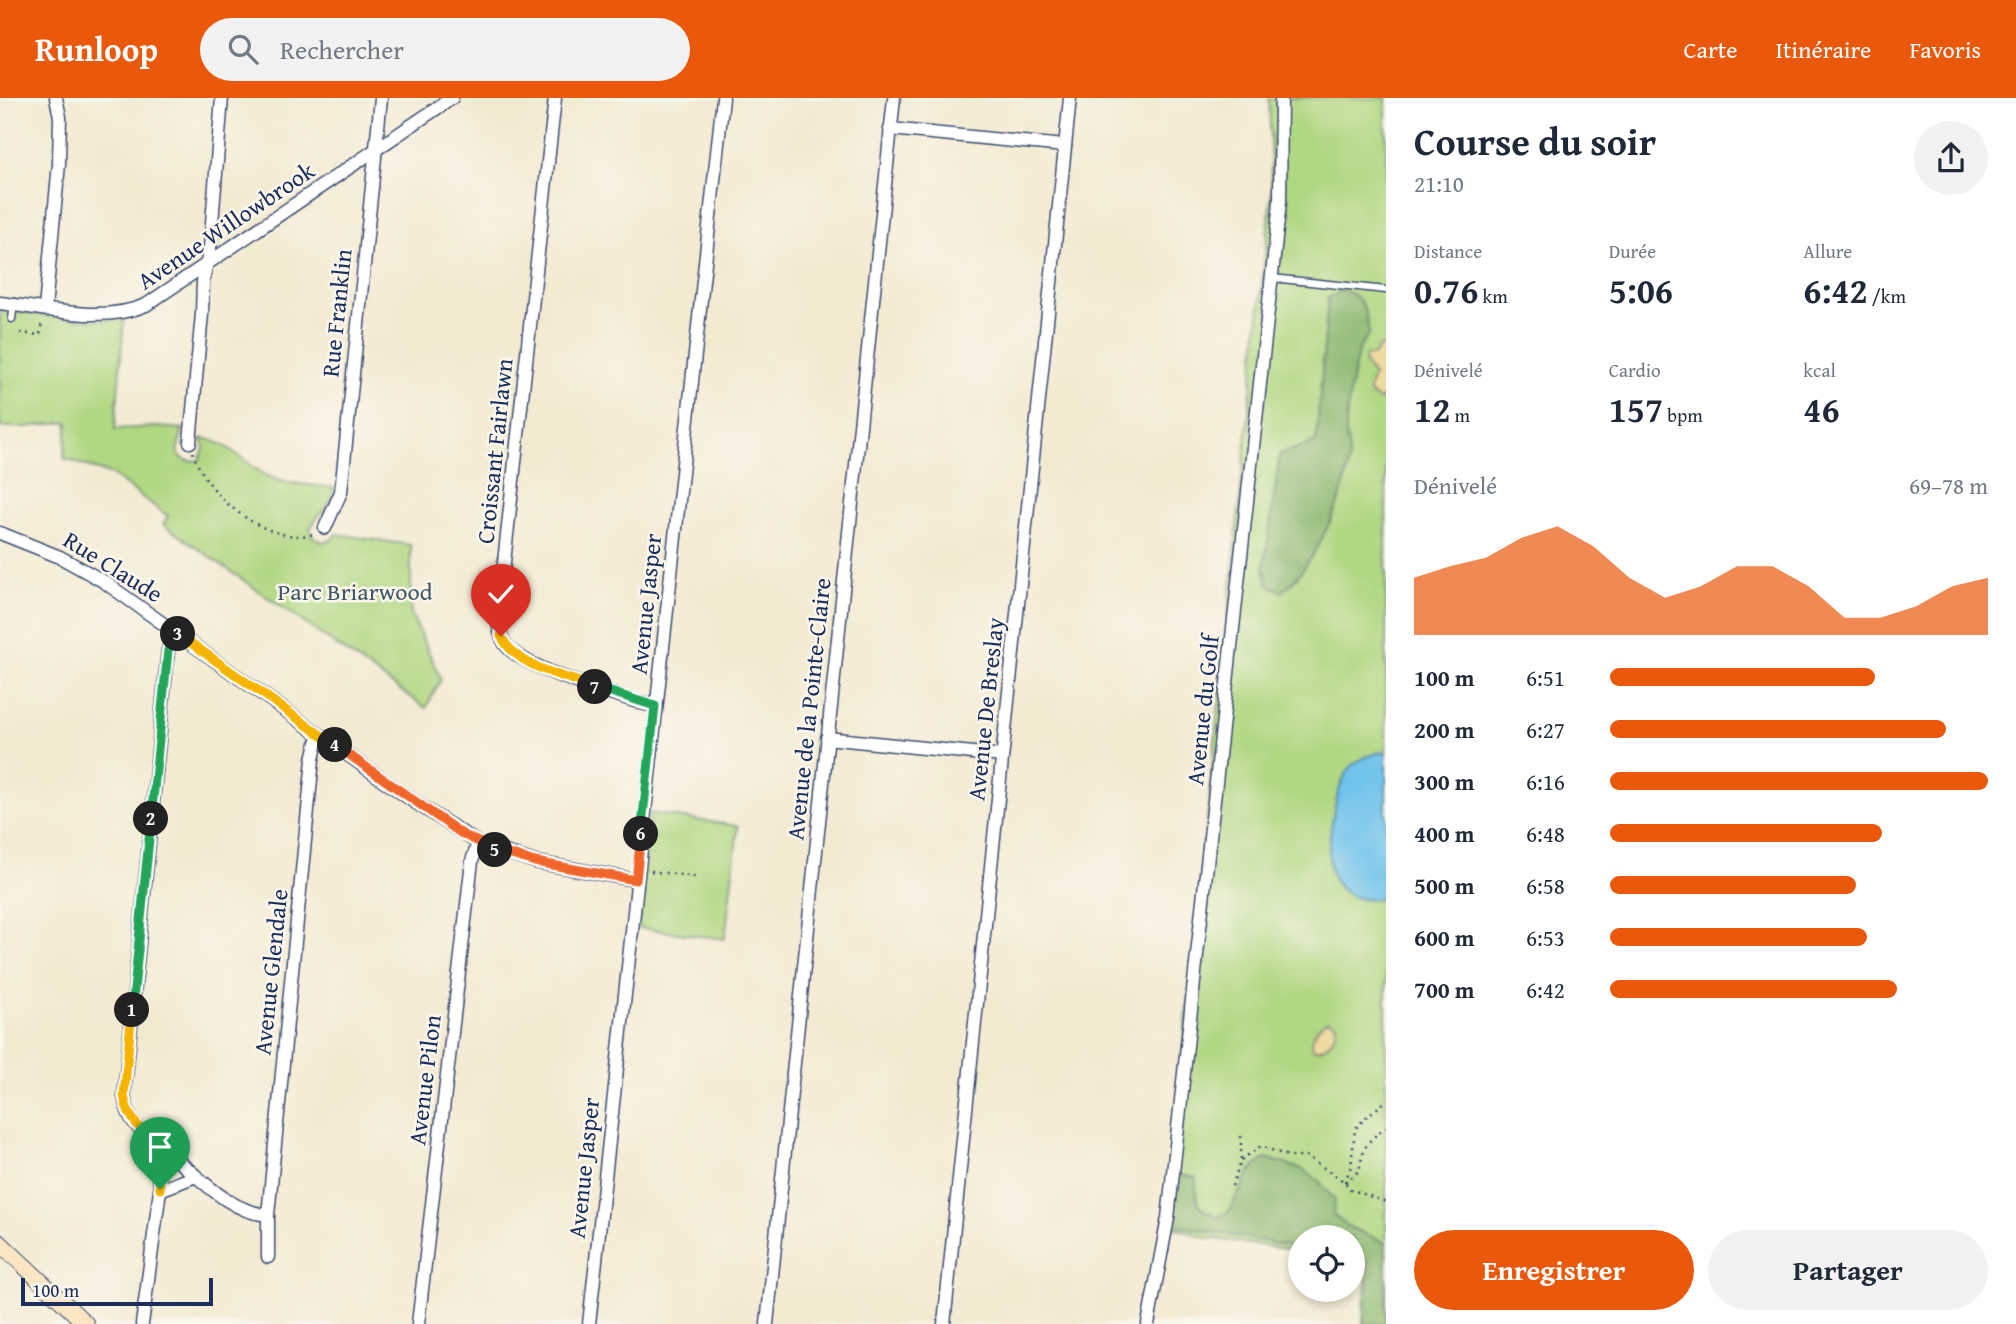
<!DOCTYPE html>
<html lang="fr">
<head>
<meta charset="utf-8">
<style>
	:root { --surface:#fff; --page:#f2f2f3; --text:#1f2937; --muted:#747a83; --accent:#ea580c }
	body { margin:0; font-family:"Gentium Book Plus",serif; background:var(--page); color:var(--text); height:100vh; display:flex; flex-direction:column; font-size:26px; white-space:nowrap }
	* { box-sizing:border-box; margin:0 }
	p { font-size:23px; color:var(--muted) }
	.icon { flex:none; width:38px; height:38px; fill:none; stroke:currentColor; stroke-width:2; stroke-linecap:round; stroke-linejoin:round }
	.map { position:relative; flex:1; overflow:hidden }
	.details { display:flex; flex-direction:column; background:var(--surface); width:630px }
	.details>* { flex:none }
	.fabs { position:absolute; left:1288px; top:1127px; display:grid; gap:14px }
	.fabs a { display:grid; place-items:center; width:77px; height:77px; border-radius:50%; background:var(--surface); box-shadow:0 4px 10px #0003; font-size:35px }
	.scale { position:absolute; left:21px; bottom:18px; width:192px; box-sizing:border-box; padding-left:7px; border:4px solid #1b2f5e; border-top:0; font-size:19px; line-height:24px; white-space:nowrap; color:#1b2f5e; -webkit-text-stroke:5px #fbf7ec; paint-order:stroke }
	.pin { position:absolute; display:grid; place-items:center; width:60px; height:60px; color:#fff; margin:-72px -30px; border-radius:50% 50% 50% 0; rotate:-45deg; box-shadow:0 0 7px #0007 }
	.pin .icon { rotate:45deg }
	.km { position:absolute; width:35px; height:35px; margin:-18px; border-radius:50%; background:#222; color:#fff; font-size:19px; line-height:35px; text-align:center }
	.round { display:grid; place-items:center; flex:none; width:74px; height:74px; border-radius:37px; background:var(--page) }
	.overview { display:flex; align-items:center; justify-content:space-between; height:119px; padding:0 28px }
	h1 { font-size:38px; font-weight:800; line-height:52px }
	.metrics { display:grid; grid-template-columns:repeat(3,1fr); gap:10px; height:119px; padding:7px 28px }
	.metrics div { display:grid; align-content:center }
	.metrics b { font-size:35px; font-weight:800 }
	.metrics small { font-size:19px; font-weight:400 }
	.metrics p { font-size:19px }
	.chart { height:196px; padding:14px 28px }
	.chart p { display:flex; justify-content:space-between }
	.chart svg { width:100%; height:126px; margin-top:7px; fill:var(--accent); opacity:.7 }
	.primary-button { display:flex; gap:14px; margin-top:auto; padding:14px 28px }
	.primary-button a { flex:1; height:80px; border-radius:42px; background:var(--accent); color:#fff; font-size:28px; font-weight:800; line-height:80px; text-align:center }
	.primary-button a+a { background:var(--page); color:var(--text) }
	ul { padding:0 28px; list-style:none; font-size:23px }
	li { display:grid; grid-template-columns:112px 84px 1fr; align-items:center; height:52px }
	li i { height:18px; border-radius:9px; background:var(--accent) }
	header { display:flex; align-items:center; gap:42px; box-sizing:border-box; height:98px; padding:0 35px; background:var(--accent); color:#fff }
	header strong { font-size:33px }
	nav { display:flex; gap:38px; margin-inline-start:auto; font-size:24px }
	.search { width:490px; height:63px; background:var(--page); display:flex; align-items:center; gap:18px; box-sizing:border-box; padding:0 24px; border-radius:38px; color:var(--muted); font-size:26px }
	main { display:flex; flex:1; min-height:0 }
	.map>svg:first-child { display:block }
	.green { fill:#b0d782; stroke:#668370; stroke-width:2 }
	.forest { fill:#8cb870; stroke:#547467; stroke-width:2 }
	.sand { fill:#eeda9e; stroke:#84847e; stroke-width:2 }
	.water { fill:#6fc3eb; stroke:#4579a4; stroke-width:2 }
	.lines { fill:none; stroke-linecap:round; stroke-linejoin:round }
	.lane-casing { stroke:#3b4b6f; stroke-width:9 }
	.street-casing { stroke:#3b4b6f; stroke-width:15 }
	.secondary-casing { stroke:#3b4b6f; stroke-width:18 }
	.path { stroke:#3b4b6f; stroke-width:2.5; stroke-dasharray:2 5; stroke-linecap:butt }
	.lane { stroke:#fff; stroke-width:6 }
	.street { stroke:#fff; stroke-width:12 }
	.secondary { stroke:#fbe6c4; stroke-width:16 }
	.split-1-casing { stroke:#fff; stroke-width:14 }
	.split-2-casing { stroke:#fff; stroke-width:14 }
	.split-3-casing { stroke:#fff; stroke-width:14 }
	.split-4-casing { stroke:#fff; stroke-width:14 }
	.split-5-casing { stroke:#fff; stroke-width:14 }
	.split-6-casing { stroke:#fff; stroke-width:14 }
	.split-7-casing { stroke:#fff; stroke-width:14 }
	.split-8-casing { stroke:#fff; stroke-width:14 }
	.split-1 { stroke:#f5b400; stroke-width:9 }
	.split-2 { stroke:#22a559; stroke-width:9 }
	.split-3 { stroke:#22a559; stroke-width:9 }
	.split-4 { stroke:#f5b400; stroke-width:9 }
	.split-5 { stroke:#f0652b; stroke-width:9 }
	.split-6 { stroke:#f0652b; stroke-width:9 }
	.split-7 { stroke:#22a559; stroke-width:9 }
	.split-8 { stroke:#f5b400; stroke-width:9 }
	.labels { text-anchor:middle; stroke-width:5; stroke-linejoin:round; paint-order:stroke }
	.street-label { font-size:24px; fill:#1b2f5e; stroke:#fbf7ec }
	.park-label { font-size:24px; fill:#405967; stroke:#fbf7ec }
</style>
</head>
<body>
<header>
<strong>Runloop</strong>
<div class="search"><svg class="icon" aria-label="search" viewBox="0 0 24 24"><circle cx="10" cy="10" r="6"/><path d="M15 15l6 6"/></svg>Rechercher</div>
<nav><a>Carte</a><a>Itinéraire</a><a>Favoris</a></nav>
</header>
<main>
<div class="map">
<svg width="1386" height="1226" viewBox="0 0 1386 1226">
	<rect width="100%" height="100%" fill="#fbf7ec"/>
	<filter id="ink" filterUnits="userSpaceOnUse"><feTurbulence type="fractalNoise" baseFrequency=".0143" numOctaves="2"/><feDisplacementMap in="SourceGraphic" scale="14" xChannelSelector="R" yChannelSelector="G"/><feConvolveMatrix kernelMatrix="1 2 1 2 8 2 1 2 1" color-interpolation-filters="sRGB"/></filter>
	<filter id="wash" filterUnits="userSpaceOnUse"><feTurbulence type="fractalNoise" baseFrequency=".00686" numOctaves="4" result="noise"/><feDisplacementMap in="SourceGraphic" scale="28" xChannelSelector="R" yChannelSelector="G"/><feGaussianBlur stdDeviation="1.57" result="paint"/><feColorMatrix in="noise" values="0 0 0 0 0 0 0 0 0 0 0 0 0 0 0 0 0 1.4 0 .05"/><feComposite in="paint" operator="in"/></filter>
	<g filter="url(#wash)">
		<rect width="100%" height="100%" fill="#f3ead2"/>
		<g class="green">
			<path d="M 1269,0 L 1386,0 L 1386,1226 L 1363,1226 L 1368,1163 L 1353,1161 L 1353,1139 L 1300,1139 L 1300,1153 L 1203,1139 L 1165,1126 L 1272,92 Z"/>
			<path d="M 0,212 L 91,222 L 124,222 L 115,331 L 156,329 L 183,331 L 177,353 C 180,362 191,366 200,361 L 204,350 L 202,340 C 233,345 248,371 274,381 C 290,387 317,387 335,390 C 332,411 317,414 310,431 L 313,439 L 323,444 L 332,442 L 336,436 L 411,447 L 411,516 L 441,581 L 426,610 L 163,426 L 168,418 L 112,377 L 64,360 L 68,324 L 25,329 L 0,329 Z"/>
			<path d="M 650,715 L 738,728 L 725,841 L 638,830 Z"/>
		</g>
		<g class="forest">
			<path d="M 1341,192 C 1364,196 1366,214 1369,235 C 1366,240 1362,245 1360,249 C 1355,262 1346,314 1346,329 C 1345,340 1350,350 1349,361 C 1345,402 1313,468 1282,494 L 1268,486 L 1264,470 L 1280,356 L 1316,344 L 1328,200 L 1335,197 Z"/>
			<path d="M 1266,1060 L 1302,1071 L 1318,1082 L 1335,1102 L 1333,1117 L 1347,1128 L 1386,1145 L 1386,1226 L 1363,1226 L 1368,1163 L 1353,1160 L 1353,1139 L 1300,1139 L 1300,1150 L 1169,1126 L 1174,1075 L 1196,1080 C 1196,1104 1195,1110 1219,1119 L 1229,1113 L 1251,1072 Z"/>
		</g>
		<g class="sand">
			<path d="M 1380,248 L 1386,249 L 1386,296 L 1380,302 L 1370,297 L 1369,290 L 1373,278 L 1364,264 L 1366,257 L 1373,258 Z"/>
			<path d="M 1328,922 L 1336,926 C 1336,940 1327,953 1313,951 C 1309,940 1318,927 1328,922 Z"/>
		</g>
		<path class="water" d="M 1380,654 L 1386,656 L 1386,798 C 1364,807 1337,798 1331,773 C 1325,751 1335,691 1348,673 C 1355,662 1368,658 1380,654 Z"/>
	</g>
	<g filter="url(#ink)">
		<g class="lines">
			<g class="lane-casing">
				<g id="lane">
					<path d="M 1272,180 L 1386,192"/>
					<path d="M 12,221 L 14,206"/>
				</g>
			</g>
			<g class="street-casing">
				<g id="street">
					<path d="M 555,0 L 499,510 C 498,524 498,536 506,547 C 523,571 610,594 640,605 L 655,608"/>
					<path d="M 890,31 L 1065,48"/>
					<path d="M 0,205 C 46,210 101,226 146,207 L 452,0"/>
					<path d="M 45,210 L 59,66 L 60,19 L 56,0"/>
					<path d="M 190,344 L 202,216 L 203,183 L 210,150 L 222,0"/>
					<path d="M 325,430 L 341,394 L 381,0"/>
					<path d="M 0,435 L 60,459 L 103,483 L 410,701 L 478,745 L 535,764 L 636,782"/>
					<path d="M 177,534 L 168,552 L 124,998 C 126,1008 128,1016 133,1023 C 146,1041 166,1052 182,1066 C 208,1088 233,1114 268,1117 L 313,661 L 317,644 L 322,638"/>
					<path d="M 827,640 L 1002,658"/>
					<path d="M 160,1092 L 196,1078"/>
					<path d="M 268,1159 L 268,1117"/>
					<path d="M 142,1226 L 160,1092 L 157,1047"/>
					<path d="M 418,1226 L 472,763 L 478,745"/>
					<path d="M 589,1226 L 723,0"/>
					<path d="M 767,1226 L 894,0"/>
					<path d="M 944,1226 L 1070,0"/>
					<path d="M 1148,1226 L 1168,1120 L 1280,104 L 1281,1"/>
				</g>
			</g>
			<g class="secondary-casing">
				<path id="secondary" d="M 0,1145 L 86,1226"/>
			</g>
			<g class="path">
				<path d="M 20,235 L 40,237 L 42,223"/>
				<path d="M 193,354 C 206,398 266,448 314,436"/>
				<path d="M 651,773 L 697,779"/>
				<path d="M 1241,1038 L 1241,1062"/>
				<path d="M 1345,1084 L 1351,1068 L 1355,1031 L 1366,1019 L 1386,1003"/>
				<path d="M 1345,1084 C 1366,1071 1357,1068 1365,1050 C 1370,1041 1378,1035 1386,1029"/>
				<path d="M 1232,1088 L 1241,1062 L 1261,1048 C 1277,1053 1289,1062 1306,1058 L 1345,1084 L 1350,1091 L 1386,1104"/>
			</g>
			<use href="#lane" class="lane"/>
			<use href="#street" class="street"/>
			<use href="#secondary" class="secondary"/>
		</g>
	</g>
	<g class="lines" filter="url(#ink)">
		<g class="split-1-casing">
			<path id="split-1" d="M 132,912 L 124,998 C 128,1021 141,1032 157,1047 L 160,1091"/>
		</g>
		<g class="split-2-casing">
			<path id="split-2" d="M 132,912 L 151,721"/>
		</g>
		<g class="split-3-casing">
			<path id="split-3" d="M 151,721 L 168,552 L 177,534 L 178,536"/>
		</g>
		<g class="split-4-casing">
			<path id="split-4" d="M 178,536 L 335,647"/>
		</g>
		<g class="split-5-casing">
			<path id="split-5" d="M 335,647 L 462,736 L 495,752"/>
		</g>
		<g class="split-6-casing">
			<path id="split-6" d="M 495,752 L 535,764 L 636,782 L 641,736"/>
		</g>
		<g class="split-7-casing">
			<path id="split-7" d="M 595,589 L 655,608 L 641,736"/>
		</g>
		<g class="split-8-casing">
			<path id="split-8" d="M 501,538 C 517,570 564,578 595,589"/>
		</g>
		<use href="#split-1" class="split-1"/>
		<use href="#split-2" class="split-2"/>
		<use href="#split-3" class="split-3"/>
		<use href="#split-4" class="split-4"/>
		<use href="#split-5" class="split-5"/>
		<use href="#split-6" class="split-6"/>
		<use href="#split-7" class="split-7"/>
		<use href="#split-8" class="split-8"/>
	</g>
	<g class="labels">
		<g class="street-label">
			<text transform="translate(226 128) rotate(-34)" y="8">Avenue Willowbrook</text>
			<text transform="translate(337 215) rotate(-84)" y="8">Rue Franklin</text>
			<text transform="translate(495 353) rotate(-84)" y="8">Croissant Fairlawn</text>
			<text transform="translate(113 469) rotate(32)" y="8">Rue Claude</text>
			<text transform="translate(646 506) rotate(-84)" y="8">Avenue Jasper</text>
			<text transform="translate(809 611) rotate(-84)" y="8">Avenue de la Pointe-Claire</text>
			<text transform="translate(986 611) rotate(-84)" y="8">Avenue De Breslay</text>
			<text transform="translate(1203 612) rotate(-84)" y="8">Avenue du Golf</text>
			<text transform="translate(271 874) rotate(-84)" y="8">Avenue Glendale</text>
			<text transform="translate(425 982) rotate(-83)" y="8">Avenue Pilon</text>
			<text transform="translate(584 1070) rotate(-84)" y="8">Avenue Jasper</text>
		</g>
		<g class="park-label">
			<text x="355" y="502">Parc Briarwood</text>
		</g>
	</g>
</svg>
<div class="fabs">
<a><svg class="icon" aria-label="locate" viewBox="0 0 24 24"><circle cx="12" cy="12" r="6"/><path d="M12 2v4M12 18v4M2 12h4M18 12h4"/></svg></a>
</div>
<div class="scale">100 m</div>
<div class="pin" style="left:160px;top:1091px;background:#1e9e55"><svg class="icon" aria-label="arrive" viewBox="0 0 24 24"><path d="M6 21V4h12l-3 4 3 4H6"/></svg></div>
<div class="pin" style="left:501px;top:538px;background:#d93025"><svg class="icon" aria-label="check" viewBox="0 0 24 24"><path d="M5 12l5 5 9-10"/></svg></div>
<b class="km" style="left:132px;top:912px">1</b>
<b class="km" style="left:151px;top:721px">2</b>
<b class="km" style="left:178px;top:536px">3</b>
<b class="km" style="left:335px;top:647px">4</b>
<b class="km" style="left:495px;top:752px">5</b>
<b class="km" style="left:641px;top:736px">6</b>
<b class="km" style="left:595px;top:589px">7</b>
</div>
<section class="details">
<div class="overview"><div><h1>Course du soir</h1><p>21:10</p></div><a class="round"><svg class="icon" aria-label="share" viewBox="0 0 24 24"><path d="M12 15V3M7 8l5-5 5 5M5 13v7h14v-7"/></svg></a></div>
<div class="metrics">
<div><p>Distance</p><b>0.76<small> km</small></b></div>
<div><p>Durée</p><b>5:06</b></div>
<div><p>Allure</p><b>6:42<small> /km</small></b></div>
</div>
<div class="metrics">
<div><p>Dénivelé</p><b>12<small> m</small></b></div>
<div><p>Cardio</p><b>157<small> bpm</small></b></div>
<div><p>kcal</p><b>46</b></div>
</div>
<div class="chart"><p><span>Dénivelé</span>69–78 m</p>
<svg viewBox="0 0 160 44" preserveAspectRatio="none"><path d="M0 44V24L10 20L20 17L30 10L40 6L50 13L60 24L70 31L80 27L90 20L100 20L110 27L120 38L130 38L140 34L150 27L160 24V44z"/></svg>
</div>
<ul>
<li><b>100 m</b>6:51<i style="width:70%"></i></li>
<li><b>200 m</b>6:27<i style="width:89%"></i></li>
<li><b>300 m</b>6:16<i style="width:100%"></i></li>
<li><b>400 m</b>6:48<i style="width:72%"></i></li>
<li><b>500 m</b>6:58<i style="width:65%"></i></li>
<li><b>600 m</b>6:53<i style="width:68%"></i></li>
<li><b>700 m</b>6:42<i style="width:76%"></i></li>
</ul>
<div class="primary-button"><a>Enregistrer</a><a>Partager</a></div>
</section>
</main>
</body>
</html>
